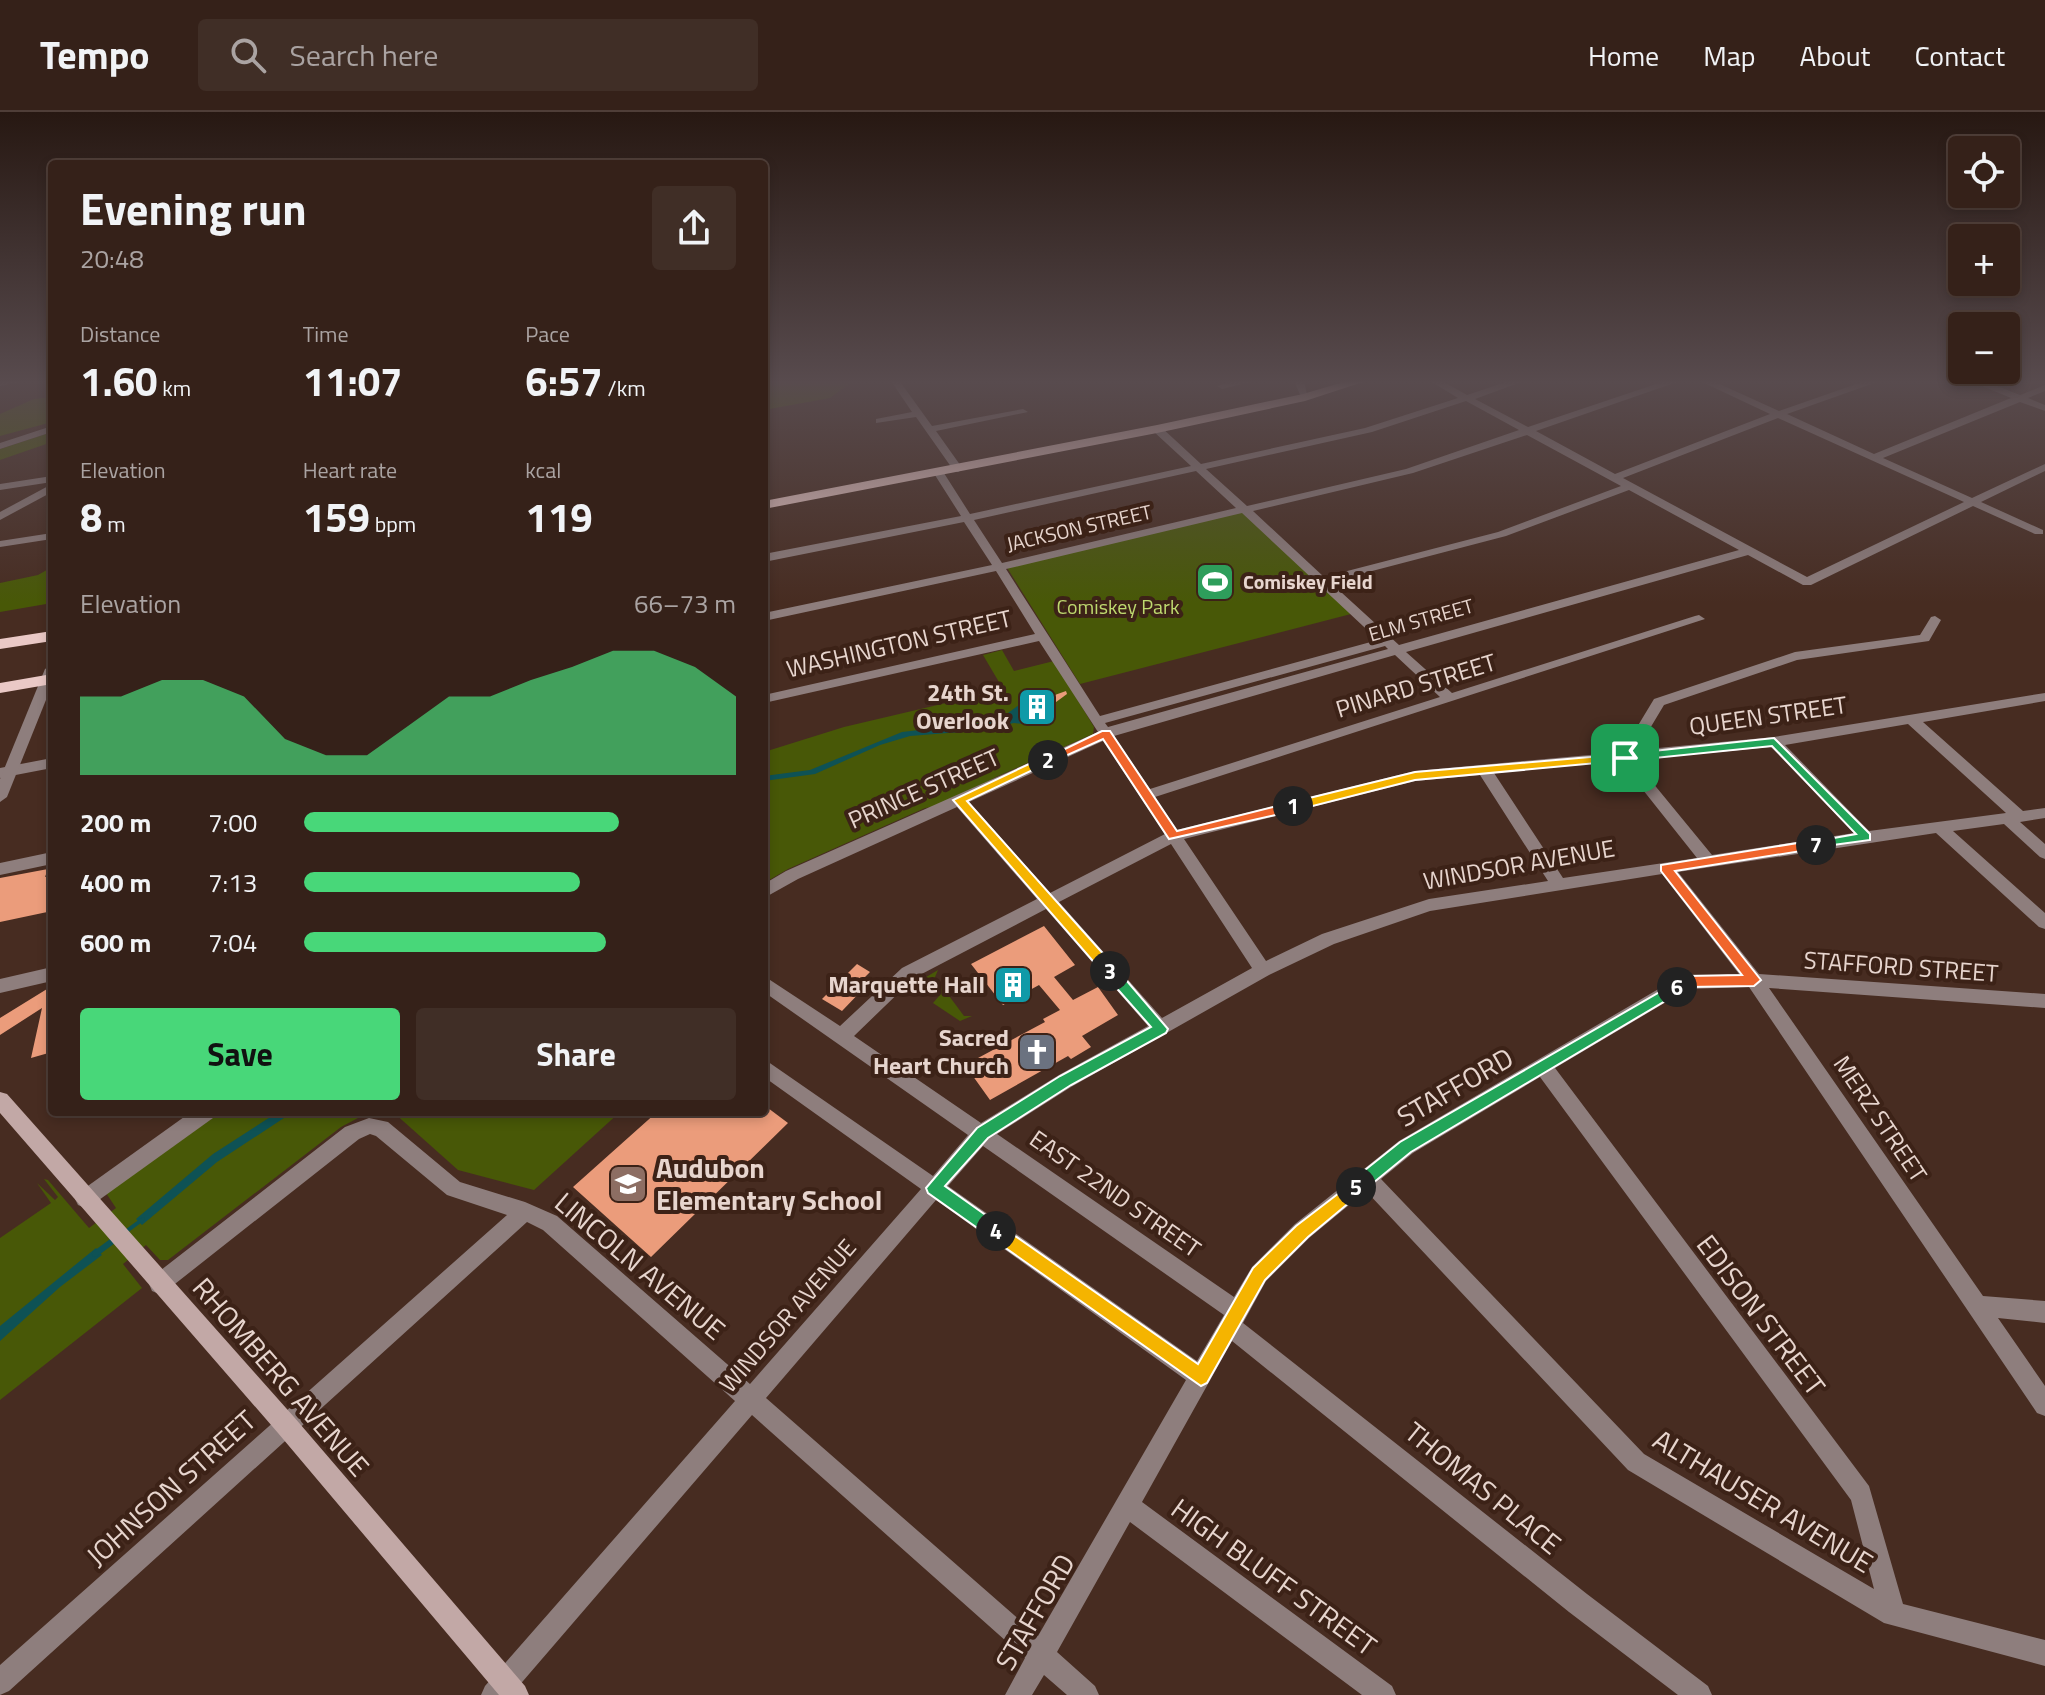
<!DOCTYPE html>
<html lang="en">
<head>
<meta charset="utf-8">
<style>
	:root { --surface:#352119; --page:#402e26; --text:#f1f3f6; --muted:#aaa3a2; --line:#4f3e38; --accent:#48d779 }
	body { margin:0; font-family:"Titillium Web",sans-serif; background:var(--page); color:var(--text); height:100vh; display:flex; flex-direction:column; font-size:30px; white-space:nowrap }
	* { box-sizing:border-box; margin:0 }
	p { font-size:26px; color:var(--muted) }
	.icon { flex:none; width:44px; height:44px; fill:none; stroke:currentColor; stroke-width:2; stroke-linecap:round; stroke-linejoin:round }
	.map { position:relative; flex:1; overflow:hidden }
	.side { position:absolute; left:48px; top:48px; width:720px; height:956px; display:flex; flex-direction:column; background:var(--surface); border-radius:8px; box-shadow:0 4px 12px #0003,0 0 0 2px var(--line) }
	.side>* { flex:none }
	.controls { position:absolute; left:1948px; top:24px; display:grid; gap:16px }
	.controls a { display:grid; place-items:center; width:72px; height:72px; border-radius:8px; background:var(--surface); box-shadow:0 4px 12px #0003,0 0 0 2px var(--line); font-size:40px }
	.pin { position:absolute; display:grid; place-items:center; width:68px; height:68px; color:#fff; margin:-34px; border-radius:16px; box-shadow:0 4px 12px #0006 }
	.km { position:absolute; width:40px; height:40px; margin:-20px; border-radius:50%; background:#222; color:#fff; font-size:22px; line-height:40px; text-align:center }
	.round { display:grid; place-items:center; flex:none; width:84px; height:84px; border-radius:8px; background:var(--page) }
	.head { display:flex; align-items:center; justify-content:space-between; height:136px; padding:0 32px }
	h1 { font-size:44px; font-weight:700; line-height:60px }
	.stats { display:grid; grid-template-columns:repeat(3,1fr); gap:12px; height:136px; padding:8px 32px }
	.stats div { display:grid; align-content:center }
	.stats b { font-size:40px; font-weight:700 }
	.stats small { font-size:22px; font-weight:400 }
	.stats p { font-size:22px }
	.chart { height:224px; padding:16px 32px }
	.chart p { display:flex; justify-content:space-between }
	.chart svg { width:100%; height:144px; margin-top:8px; fill:var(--accent); opacity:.7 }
	.cta { display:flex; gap:16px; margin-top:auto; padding:16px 32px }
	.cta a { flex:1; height:92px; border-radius:8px; background:var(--accent); color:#111; font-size:32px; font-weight:700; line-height:92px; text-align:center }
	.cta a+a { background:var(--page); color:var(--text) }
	ul { padding:0 32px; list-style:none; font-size:26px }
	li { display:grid; grid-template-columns:128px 96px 1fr; align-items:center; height:60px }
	li i { height:20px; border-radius:10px; background:var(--accent) }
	header { display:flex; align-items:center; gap:48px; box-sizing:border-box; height:112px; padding:0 40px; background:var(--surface); border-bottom:2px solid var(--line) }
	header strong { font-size:38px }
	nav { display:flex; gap:44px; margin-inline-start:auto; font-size:28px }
	.search { width:560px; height:72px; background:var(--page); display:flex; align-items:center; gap:20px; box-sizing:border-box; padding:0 28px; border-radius:8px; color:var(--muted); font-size:30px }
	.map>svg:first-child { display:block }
	.green { fill:#485807 }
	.water { fill:#0e5255 }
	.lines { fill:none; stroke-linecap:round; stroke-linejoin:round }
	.stream-far1 { stroke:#0e5255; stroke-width:4 }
	.stream { stroke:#0e5255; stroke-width:6 }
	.building { fill:#eb9c7b }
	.minor { fill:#8e7e7d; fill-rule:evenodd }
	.tertiary { fill:#8e7e7d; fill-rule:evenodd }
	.secondary { fill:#c2a8a6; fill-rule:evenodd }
	.primary { fill:#eac9c6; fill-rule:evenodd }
	.split-1 { fill:#f5b400; stroke:#fff; stroke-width:2 }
	.split-2 { fill:#f0652b; stroke:#fff; stroke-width:2 }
	.split-3 { fill:#f5b400; stroke:#fff; stroke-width:2 }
	.split-4 { fill:#22a559; stroke:#fff; stroke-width:2 }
	.split-5 { fill:#f5b400; stroke:#fff; stroke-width:2 }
	.split-6 { fill:#22a559; stroke:#fff; stroke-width:2 }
	.split-7 { fill:#f0652b; stroke:#fff; stroke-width:2 }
	.split-8 { fill:#22a559; stroke:#fff; stroke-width:2 }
	.labels { text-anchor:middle; stroke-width:8; stroke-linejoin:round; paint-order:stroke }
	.far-street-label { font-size:20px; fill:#e7d5ce; stroke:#3c2217 }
	.far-poi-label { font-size:20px; font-weight:bold; fill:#e7d5ce; stroke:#3c2217; text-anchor:start }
	.far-park-label { font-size:20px; fill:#bed96f; stroke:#3c2217 }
	.street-label { font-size:24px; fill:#e7d5ce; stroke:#3c2217 }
	.poi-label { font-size:24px; font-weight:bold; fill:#e7d5ce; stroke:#3c2217; text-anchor:end }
	.near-street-label { font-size:28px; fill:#e7d5ce; stroke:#3c2217 }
	.near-poi-label { font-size:28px; font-weight:bold; fill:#e7d5ce; stroke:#3c2217; text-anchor:start }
</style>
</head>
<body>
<header>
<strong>Tempo</strong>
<div class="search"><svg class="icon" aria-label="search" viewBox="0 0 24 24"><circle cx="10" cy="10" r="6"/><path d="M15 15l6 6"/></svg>Search here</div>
<nav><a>Home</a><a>Map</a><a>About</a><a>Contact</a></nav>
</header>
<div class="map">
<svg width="2045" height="1583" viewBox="0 0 2045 1583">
	<rect width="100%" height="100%" fill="#472c21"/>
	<g class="green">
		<path d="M 764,269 L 853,269 L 830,286 L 764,298 Z"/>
		<path d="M 52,285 L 52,310 L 0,324 L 0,302 L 34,287 Z"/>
		<path d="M 52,320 L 52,330 L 0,348 L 0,337 Z"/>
		<path d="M 1244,399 L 1351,502 L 1080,572 L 1006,454 Z"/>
		<path d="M 52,455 L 52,491 L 0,500 L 0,471 L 38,463 Z"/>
		<path d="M 1002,538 L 1014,559 L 1054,549 L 1094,615 L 1093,622 L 996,665 L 946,693 L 925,696 L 788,757 L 764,771 L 764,640 L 844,615 L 963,587 L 1006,582 L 983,543 Z"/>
		<path d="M 938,858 L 935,865 L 964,904 L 972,904 L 960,909 L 933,891 L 940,883 L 921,870 L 911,874 Z"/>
		<path d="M 221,1000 L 385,1000 L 387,1003 L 358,1006 L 341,1015 L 168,1148 L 160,1148 L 146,1133 L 123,1152 L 142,1176 L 0,1288 L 0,1126 L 51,1091 L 37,1071 L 55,1088 L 58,1085 L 44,1067 L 48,1068 L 89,1116 L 116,1096 L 106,1081 Z"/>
		<path d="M 393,1000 L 620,1000 L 534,1078 L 458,1058 Z"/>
	</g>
	<g class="water">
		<path d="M 1019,593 L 1027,593 L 1025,595 L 1037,604 L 1041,601 L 1041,609 L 1035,613 L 1014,611 L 973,619 L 910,624 L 880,633 L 815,662 L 764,669 L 764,664 L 810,658 L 902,620 L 997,609 Z"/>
		<path d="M 278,1000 L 293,1000 L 217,1050 L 142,1113 L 136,1107 L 213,1042 Z"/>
		<path d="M 96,1136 L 102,1143 L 60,1175 L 0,1229 L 0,1214 Z"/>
	</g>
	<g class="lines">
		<path class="stream-far1" d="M 124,1121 L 143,1107"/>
		<path class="stream" d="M 95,1142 L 114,1128"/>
	</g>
	<g class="building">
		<path d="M 1066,579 L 1067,582 L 1037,604 L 1024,594 Z"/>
		<path d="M 48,757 L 45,765 L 52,763 L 52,799 L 0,810 L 0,766 Z"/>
		<path d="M 1044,814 L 1075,853 L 1054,865 L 1073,888 L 1098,875 L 1118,903 L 1082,924 L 1091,935 L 1071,947 L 1068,944 L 990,988 L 965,953 L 1045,910 L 1043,907 L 1060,898 L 1039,873 L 1003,893 L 971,852 Z"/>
		<path d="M 857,852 L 870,860 L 859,871 L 865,875 L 842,899 L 822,887 Z"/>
		<path d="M 47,873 L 52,873 L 52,940 L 31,946 L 42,896 L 0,923 L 0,906 L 47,877 Z"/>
		<path d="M 764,993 L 788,1011 L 651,1145 L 573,1075 L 657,1000 L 764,1000 Z"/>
	</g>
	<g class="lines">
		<g class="minor">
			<path d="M 0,269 L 24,269 L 0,274 Z"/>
			<path d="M 891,269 L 904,269 L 901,271 L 932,314 L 1023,297 L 1028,300 L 936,319 L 963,357 L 958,360 L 954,359 L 916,305 L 876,311 L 876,307 L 912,300 Z"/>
			<path d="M 1233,269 L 1254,269 L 1222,277 L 1217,274 Z"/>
			<path d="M 1294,269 L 1304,269 L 1308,287 L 1302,287 Z"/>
			<path d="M 1430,269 L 1442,269 L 1467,283 L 1509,269 L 1524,269 L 1475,287 L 1528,315 L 1665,269 L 1680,269 L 1536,319 L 1615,362 L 1770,302 L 1700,269 L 1713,269 L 1779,299 L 1865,269 L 1880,269 L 1787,302 L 1874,342 L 2011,286 L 1970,269 L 1984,269 L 2020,283 L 2045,273 L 2045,279 L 2028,286 L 2045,293 L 2045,299 L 2020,290 L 1883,346 L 1972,386 L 2045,352 L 2045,359 L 1981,390 L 2043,418 L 2043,422 L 2035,422 L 1973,394 L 1811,473 L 1803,473 L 1748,443 L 1406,540 L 1452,581 L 1695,504 L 1699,503 L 1705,507 L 1155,685 L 1177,718 L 1415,659 L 1622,640 L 1654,587 L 1795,540 L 1920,523 L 1931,505 L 1935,504 L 1941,508 L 1929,529 L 1797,548 L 1664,593 L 1637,638 L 1774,625 L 2045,581 L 2045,589 L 1923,610 L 2023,699 L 2045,696 L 2045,706 L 2020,710 L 2045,732 L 2045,747 L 2040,745 L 2004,712 L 1953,719 L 2045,801 L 2045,817 L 2039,815 L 1936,721 L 1678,760 L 1759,862 L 2045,882 L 2045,896 L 1769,876 L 1983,1184 L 2045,1189 L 2045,1211 L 1998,1206 L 2045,1274 L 2045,1304 L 2037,1301 L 1749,875 L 1688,877 L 1555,956 L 1869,1374 L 1903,1492 L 2045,1528 L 2045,1554 L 1884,1511 L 1628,1358 L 1366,1079 L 1309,1126 L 1266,1169 L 1243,1211 L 1587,1482 L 1708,1574 L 1712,1583 L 1678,1583 L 1569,1500 L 1232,1229 L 1142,1390 L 1392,1574 L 1396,1583 L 1362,1583 L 1130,1410 L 1057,1540 L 1095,1574 L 1099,1583 L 1067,1583 L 1044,1563 L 1032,1583 L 1005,1583 L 1025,1546 L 752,1303 L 511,1583 L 481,1583 L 485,1574 L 735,1289 L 543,1118 L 527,1110 L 9,1579 L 0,1583 L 0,1553 L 507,1103 L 447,1083 L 376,1024 L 370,1022 L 359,1027 L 166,1179 L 159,1182 L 152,1179 L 149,1172 L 152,1165 L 345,1015 L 369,1006 L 388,1010 L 460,1070 L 525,1090 L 557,1104 L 750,1272 L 921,1077 L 764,965 L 764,947 L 933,1064 L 968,1023 L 764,880 L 764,864 L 840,914 L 902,856 L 1037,787 L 957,695 L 798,767 L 764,786 L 764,772 L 786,759 L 1098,620 L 1039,529 L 764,591 L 764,583 L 1035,522 L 996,459 L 764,509 L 764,501 L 992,453 L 964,410 L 764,450 L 764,442 L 961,404 L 933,360 L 934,358 L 942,358 L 970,402 L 1191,354 L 1153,319 L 1153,315 L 1161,315 L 1201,352 L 1365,316 L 1458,286 ZM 1466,289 L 1519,318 L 1406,357 L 1247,394 L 1206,357 L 1372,320 ZM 1778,306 L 1964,390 L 1807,465 L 1623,366 ZM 1527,323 L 1621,374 L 1498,420 L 1324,465 L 1253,399 L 1413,361 ZM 1196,359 L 1236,396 L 1002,451 L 974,408 ZM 1629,378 L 1739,438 L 1399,533 L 1330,470 L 1506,424 ZM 1242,401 L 1378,528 L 1100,604 L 1006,457 ZM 1385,534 L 1388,537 L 1108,615 L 1105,611 ZM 1395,543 L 1440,585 L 1150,677 L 1114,624 ZM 1908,612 L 2006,701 L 1869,719 L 1785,633 ZM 1103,629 L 1165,722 L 1050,781 L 969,690 ZM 1771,635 L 1854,721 L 1712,743 L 1634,648 ZM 1620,649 L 1697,746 L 1563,766 L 1494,661 ZM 1480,663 L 1548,769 L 1429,787 L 1322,822 L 1266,849 L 1184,727 L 1415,669 ZM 1171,732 L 1252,856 L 1162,906 L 1059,790 ZM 1662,762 L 1739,862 L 1679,865 L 1399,1029 L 1295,1112 L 1252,1155 L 1234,1185 L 997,1022 L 1071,975 L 1269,863 L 1334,832 L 1430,799 ZM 1046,797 L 1148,914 L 1059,963 L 981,1011 L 854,924 L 914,866 ZM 1540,965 L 1851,1388 L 1874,1477 L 1644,1342 L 1381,1067 L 1413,1041 ZM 983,1034 L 1224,1203 L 1197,1249 L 948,1074 ZM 936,1088 L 1186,1268 L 1038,1524 L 766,1286 Z"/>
			<path d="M 52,314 L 52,320 L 0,337 L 0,331 Z"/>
			<path d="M 52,364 L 52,370 L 0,378 L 0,372 Z"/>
			<path d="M 52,372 L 52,380 L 0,408 L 0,400 Z"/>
			<path d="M 52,421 L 52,427 L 0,435 L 0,429 Z"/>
			<path d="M 52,646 L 52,656 L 0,666 L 0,656 Z"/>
			<path d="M 52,740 L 52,752 L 0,763 L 0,751 Z"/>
			<path d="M 191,1000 L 215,1000 L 213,1006 L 92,1093 L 85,1096 L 78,1093 L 75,1087 L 78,1081 Z"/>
		</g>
		<g class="tertiary">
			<path d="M 52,553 L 52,573 L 7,685 L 0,690 L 0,667 L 45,557 Z"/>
			<path d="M 52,855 L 52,869 L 0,881 L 0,867 Z"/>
		</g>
		<path class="secondary" d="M 0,980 L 7,982 L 294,1305 L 525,1574 L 529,1583 L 499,1583 L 278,1321 L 0,1001 Z"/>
		<g class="primary">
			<path d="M 1347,269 L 1366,269 L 1305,289 L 1157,321 L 764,397 L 764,389 L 1157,313 L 1303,282 Z"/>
			<path d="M 52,519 L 52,529 L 0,537 L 0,527 Z"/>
			<path d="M 52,562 L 52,572 L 0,581 L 0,571 Z"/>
		</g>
	</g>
	<linearGradient id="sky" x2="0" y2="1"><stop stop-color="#271812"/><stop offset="0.55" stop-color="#584b4e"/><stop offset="1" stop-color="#584b4e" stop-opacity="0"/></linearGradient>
	<rect width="2045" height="491" fill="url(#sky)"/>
	<path class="split-1" d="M 1625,642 L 1629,643 L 1629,648 L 1415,668 L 1293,699 L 1287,694 L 1293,690 L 1415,660 Z"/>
	<path class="split-2" d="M 1102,619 L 1110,619 L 1177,719 L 1293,690 L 1299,694 L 1293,699 L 1169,727 L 1103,627 L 1052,650 L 1042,648 Z"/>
	<path class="split-3" d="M 1044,645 L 1054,648 L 967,689 L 1115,855 L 1115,863 L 1105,863 L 953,688 Z"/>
	<path class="split-4" d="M 1110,854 L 1115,855 L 1168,917 L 1166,921 L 1071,973 L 988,1026 L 945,1074 L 1001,1114 L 1001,1125 L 990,1125 L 928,1081 L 926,1076 L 977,1016 L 1060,964 L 1151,915 L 1105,863 L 1105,855 Z"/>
	<path class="split-5" d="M 1356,1068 L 1364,1075 L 1362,1080 L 1308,1125 L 1265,1168 L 1207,1271 L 1201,1274 L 990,1125 L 987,1119 L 996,1112 L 1001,1114 L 1198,1252 L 1253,1156 L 1296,1114 Z"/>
	<path class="split-6" d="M 1677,870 L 1684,875 L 1682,879 L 1411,1040 L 1362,1080 L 1350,1080 L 1350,1070 L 1400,1030 Z"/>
	<path class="split-7" d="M 1816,728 L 1820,730 L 1820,736 L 1675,759 L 1761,868 L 1754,874 L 1688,875 L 1677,881 L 1672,879 L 1672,871 L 1685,864 L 1742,863 L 1661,759 L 1661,753 Z"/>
	<path class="split-8" d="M 1774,626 L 1870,722 L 1870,728 L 1811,736 L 1811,730 L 1856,722 L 1772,634 L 1625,649 L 1620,646 L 1625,642 Z"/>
	<defs>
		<g id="stadium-square" transform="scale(2)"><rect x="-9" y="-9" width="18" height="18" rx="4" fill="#2e9e5b" stroke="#3c2217"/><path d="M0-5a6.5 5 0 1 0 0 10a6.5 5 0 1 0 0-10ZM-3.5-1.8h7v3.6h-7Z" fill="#fff"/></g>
		<g id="building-square" transform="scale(2)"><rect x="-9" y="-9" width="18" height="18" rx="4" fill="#0f9aa8" stroke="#3c2217"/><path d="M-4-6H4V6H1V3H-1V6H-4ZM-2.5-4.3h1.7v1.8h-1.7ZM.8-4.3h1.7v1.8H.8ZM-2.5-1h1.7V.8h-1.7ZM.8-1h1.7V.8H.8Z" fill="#fff"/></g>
		<g id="church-square" transform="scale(2)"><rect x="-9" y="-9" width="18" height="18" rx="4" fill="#6b7280" stroke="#3c2217"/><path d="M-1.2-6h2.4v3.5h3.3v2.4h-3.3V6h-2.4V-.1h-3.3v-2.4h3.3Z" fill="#fff"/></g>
		<g id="school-square" transform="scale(2)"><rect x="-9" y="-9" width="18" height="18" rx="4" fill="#8d6e63" stroke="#3c2217"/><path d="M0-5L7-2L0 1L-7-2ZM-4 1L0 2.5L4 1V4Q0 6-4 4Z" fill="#fff"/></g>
	</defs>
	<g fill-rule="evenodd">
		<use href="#stadium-square" x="1215" y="470"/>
		<use href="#building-square" x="1037" y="595"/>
		<use href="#building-square" x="1013" y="873"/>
		<use href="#church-square" x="1037" y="940"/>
		<use href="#school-square" x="628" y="1072"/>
	</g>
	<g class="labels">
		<g class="far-street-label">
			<text transform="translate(1079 416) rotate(-13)" y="7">JACKSON STREET</text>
			<text transform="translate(1421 508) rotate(-16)" y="7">ELM STREET</text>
		</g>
		<g class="far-poi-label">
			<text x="1243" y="477">Comiskey Field</text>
		</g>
		<g class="far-park-label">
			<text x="1118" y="502">Comiskey Park</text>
		</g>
		<g class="street-label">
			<text transform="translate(899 532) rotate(-13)" y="8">WASHINGTON STREET</text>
			<text transform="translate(1416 574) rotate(-17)" y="8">PINARD STREET</text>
			<text transform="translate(1768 604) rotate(-8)" y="8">QUEEN STREET</text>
			<text transform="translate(924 677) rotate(-24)" y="8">PRINCE STREET</text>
			<text transform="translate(1519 753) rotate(-10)" y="8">WINDSOR AVENUE</text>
			<text transform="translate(1901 855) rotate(4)" y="8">STAFFORD STREET</text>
			<text transform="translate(1880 1007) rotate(56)" y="8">MERZ STREET</text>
			<text transform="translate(1115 1082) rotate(35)" y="8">EAST 22ND STREET</text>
			<text transform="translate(788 1204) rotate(-49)" y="8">WINDSOR AVENUE</text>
		</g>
		<g class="poi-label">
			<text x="1009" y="589">24th St.<tspan x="1009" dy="28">Overlook</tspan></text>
			<text x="985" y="881">Marquette Hall</text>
			<text x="1009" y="934">Sacred<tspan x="1009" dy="28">Heart Church</tspan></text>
		</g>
		<g class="near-street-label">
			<text transform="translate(1455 975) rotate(-30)" y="10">STAFFORD</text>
			<text transform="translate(640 1154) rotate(40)" y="10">LINCOLN AVENUE</text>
			<text transform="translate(1761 1203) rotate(53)" y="10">EDISON STREET</text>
			<text transform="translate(281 1265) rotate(49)" y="10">RHOMBERG AVENUE</text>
			<text transform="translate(171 1376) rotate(-42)" y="10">JOHNSON STREET</text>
			<text transform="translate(1483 1376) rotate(39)" y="10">THOMAS PLACE</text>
			<text transform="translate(1763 1389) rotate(31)" y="10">ALTHAUSER AVENUE</text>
			<text transform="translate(1274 1465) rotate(36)" y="10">HIGH BLUFF STREET</text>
			<text transform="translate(1035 1500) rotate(-60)" y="10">STAFFORD</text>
		</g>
		<g class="near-poi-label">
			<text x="656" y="1066">Audubon<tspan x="656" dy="32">Elementary School</tspan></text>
		</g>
	</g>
</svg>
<div class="controls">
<a><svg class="icon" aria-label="locate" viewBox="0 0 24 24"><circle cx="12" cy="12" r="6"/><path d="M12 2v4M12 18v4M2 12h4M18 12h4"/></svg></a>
<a>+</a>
<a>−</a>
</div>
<div class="pin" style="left:1625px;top:646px;background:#1e9e55"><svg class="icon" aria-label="arrive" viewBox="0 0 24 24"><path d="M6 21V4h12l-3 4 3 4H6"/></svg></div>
<b class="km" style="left:1293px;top:694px">1</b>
<b class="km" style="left:1048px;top:648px">2</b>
<b class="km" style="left:1110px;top:859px">3</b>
<b class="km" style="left:996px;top:1119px">4</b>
<b class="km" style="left:1356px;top:1075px">5</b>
<b class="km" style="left:1677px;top:875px">6</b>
<b class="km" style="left:1816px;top:733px">7</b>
<section class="side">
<div class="head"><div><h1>Evening run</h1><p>20:48</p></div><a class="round"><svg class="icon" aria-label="share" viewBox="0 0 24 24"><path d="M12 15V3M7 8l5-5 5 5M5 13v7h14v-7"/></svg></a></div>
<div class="stats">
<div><p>Distance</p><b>1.60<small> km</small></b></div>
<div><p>Time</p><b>11:07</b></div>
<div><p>Pace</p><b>6:57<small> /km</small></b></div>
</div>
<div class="stats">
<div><p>Elevation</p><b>8<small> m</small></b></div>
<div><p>Heart rate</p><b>159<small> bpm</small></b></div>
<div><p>kcal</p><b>119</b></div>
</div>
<div class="chart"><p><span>Elevation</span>66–73 m</p>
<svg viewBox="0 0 160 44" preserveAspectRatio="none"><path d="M0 44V20L10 20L20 15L30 15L40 20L50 33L60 38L70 38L80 29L90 20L100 20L110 15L120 11L130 6L140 6L150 11L160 20V44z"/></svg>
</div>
<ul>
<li><b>200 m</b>7:00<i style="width:73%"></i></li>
<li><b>400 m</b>7:13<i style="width:64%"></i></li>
<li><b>600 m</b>7:04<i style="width:70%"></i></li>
</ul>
<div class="cta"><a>Save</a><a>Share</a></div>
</section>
</div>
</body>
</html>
